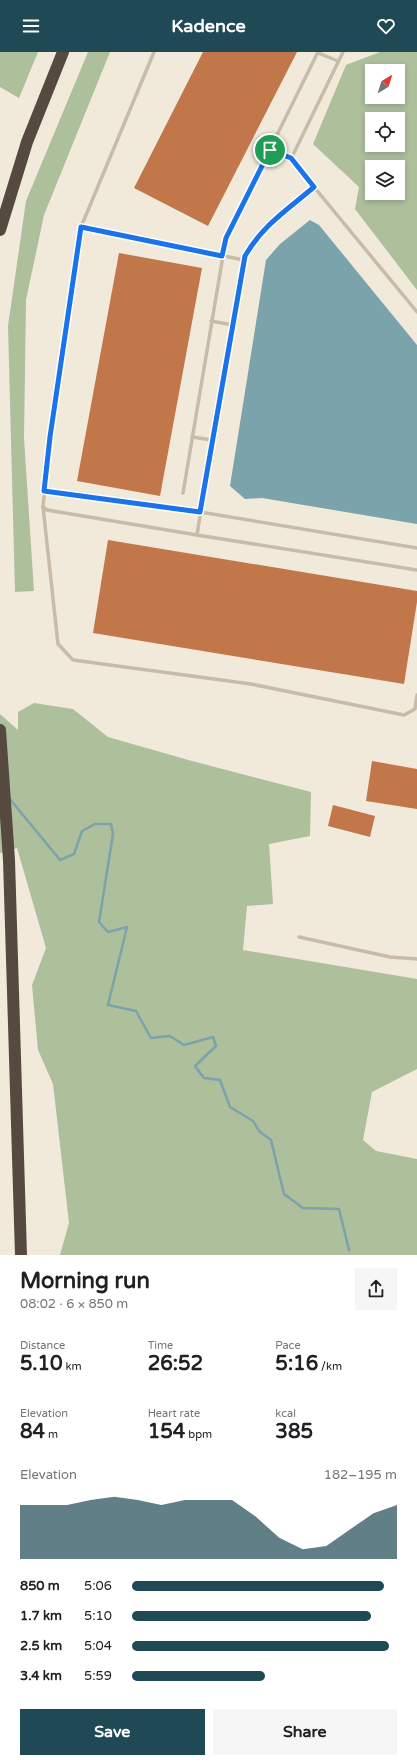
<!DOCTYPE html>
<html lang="en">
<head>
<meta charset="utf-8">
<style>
	:root { --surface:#fff; --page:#f6f6f6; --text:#202124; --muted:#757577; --accent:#1f4955 }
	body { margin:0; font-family:"Varela Round",sans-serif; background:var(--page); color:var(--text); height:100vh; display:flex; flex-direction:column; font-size:15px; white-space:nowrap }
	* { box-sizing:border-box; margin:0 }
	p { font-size:13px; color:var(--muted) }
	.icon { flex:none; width:22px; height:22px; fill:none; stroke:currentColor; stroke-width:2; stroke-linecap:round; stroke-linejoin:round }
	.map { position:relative; height:1203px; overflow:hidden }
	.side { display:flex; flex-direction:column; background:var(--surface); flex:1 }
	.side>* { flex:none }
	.needle { width:26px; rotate:38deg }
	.buttons { position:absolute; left:365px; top:12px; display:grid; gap:8px }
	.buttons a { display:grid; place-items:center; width:40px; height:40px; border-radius:0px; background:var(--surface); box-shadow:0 2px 6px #0003; font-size:20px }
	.pin { position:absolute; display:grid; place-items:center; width:34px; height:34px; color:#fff; margin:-17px; border:2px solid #fff; border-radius:50%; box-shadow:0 1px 4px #0007 }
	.round { display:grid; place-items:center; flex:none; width:42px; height:42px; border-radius:0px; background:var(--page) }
	.headline { display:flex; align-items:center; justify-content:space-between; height:68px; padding:0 20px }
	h1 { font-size:22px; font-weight:700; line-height:30px }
	.figures { display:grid; grid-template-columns:repeat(3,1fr); gap:6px; height:68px; padding:4px 20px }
	.figures div { display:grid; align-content:center }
	.figures b { font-size:20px; font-weight:700 }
	.figures small { font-size:11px; font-weight:400 }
	.figures p { font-size:11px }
	.chart { height:112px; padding:8px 20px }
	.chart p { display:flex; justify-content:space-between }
	.chart svg { width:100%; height:72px; margin-top:4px; fill:var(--accent); opacity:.7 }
	.primary-button { display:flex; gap:8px; margin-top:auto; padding:8px 20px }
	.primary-button a { flex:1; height:46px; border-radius:0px; background:var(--accent); color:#fff; font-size:16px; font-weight:700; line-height:46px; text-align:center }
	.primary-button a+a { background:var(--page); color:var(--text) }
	ul { padding:0 20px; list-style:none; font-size:13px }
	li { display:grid; grid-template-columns:64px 48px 1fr; align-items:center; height:30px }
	li i { height:10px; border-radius:5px; background:var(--accent) }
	header { display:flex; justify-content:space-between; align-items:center; height:52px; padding:0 20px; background:var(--accent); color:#fff; font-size:18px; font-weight:700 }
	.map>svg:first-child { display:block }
	.green { fill:#aebf9c; fill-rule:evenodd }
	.water { fill:#7ba3ac }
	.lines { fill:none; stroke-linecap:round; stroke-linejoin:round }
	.stream { stroke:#7ba3ac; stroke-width:2.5 }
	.building { fill:#c17749 }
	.service { stroke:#c8bba8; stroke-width:3.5 }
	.motorway { stroke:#56493f; stroke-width:12 }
	.route-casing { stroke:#fff; stroke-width:8 }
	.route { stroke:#1a73e8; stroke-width:5 }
</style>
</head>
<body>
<header><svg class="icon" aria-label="menu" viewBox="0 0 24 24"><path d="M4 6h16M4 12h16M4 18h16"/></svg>Kadence<svg class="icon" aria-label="heart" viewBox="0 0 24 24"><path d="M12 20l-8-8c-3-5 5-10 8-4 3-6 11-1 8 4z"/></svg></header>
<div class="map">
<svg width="417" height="1203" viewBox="0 0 417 1203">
	<rect width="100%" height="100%" fill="#f1eadb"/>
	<g class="green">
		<path d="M 0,0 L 38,0 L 19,46 L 0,35 Z"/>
		<path d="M 88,0 L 110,0 L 44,163 L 26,248 L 24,386 L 34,539 L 15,540 L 8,274 L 26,149 Z"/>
		<path d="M 380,0 L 417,0 L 417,238 L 355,157 L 359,135 L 313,92 L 346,13 ZM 372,19 L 398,19 L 398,45 L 372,45 ZM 372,67 L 398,67 L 398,93 L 372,93 ZM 372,115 L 398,115 L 398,141 L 372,141 Z"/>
		<path d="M 34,651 L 73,657 L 108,685 L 192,709 L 311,740 L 310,784 L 269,792 L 273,852 L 247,854 L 243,898 L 417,927 L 417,1017 L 372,1040 L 363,1088 L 376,1099 L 417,1107 L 417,1203 L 60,1203 L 69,1171 L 53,1032 L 38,998 L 32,933 L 46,896 L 17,796 L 0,801 L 0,662 L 18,678 L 18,660 Z"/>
	</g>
	<path class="water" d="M 310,168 L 319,173 L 417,293 L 417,472 L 262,446 L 245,447 L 230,434 L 266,208 L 280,192 Z"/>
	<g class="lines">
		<path class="stream" d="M 9,746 L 60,808 L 74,802 L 82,779 L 95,772 L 111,772 L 113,782 L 99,870 L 108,880 L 127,875 L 108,953 L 136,959 L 151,986 L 170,984 L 184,993 L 213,985 L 216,994 L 195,1014 L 204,1026 L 220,1028 L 230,1055 L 253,1069 L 260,1080 L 271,1088 L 284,1142 L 303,1156 L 339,1157 L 349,1198"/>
	</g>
	<g class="building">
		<path d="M 203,0 L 297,0 L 208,174 L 134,136 Z"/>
		<path d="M 119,201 L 202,216 L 160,444 L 77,429 Z"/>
		<path d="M 108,488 L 417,539 L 417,550 L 404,632 L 93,581 Z"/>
		<path d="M 372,709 L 417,717 L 417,757 L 366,749 Z"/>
		<path d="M 333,753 L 375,764 L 370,785 L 328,774 Z"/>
	</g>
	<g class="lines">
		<g class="service">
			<path d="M 154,0 L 81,175 L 50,385 L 43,455 L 47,458 L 197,483 L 212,388 L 245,204 C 263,173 286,158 314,135"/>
			<path d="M 343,0 L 291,107 L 417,260"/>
			<path d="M 318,1 L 338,9"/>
			<path d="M 270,98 L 291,107"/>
			<path d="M 81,175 L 244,208"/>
			<path d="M 211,269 L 233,273"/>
			<path d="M 192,385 L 212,388"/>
			<path d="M 44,439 L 200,460 L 417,496"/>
			<path d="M 183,441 L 226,186 L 318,0"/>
			<path d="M 43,455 L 58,592 L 73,608 L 251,632 L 404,663 L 415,657 L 417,643"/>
			<path d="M 197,483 L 417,518"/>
			<path d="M 299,885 L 390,905 L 417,907"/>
		</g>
		<g class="motorway">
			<path d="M 0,178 L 27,90 L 63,0"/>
			<path d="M 0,678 L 9,808 L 21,1203"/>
		</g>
	</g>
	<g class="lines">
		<g class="route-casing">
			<path id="route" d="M 270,98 L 291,106 L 314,135 C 287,158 263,173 245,204 L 200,460 L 44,439 L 50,385 L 81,175 L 222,204 L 226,186 Z"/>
		</g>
		<use href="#route" class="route"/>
	</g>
</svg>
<div class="buttons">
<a><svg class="needle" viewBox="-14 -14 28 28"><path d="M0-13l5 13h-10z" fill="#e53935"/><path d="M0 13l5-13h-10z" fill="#757577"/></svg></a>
<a><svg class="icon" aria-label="locate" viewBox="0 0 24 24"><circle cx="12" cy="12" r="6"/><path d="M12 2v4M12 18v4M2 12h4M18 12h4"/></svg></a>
<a><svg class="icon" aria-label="layers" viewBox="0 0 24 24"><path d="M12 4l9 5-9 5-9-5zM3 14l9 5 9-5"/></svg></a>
</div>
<div class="pin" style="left:270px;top:98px;background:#1e9e55"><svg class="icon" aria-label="arrive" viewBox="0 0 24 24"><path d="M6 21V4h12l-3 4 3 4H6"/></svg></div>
</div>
<section class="side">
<div class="headline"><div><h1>Morning run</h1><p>08:02 · 6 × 850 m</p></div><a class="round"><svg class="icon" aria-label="share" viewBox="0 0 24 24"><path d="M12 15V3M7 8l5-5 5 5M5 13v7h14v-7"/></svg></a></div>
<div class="figures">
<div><p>Distance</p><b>5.10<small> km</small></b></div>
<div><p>Time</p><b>26:52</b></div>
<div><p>Pace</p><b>5:16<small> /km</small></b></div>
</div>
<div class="figures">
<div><p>Elevation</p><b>84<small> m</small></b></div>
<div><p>Heart rate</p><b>154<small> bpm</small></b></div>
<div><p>kcal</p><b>385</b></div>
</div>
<div class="chart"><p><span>Elevation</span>182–195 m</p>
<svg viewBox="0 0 160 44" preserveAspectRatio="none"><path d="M0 44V11L10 11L20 11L30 8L40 6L50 8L60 11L70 8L80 8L90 8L100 18L110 31L120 38L130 36L140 26L150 16L160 11V44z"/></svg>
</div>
<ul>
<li><b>850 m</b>5:06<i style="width:95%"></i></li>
<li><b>1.7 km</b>5:10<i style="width:90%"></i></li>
<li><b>2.5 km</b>5:04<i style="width:97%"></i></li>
<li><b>3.4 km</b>5:59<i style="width:50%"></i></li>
</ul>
<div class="primary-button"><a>Save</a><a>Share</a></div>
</section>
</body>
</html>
